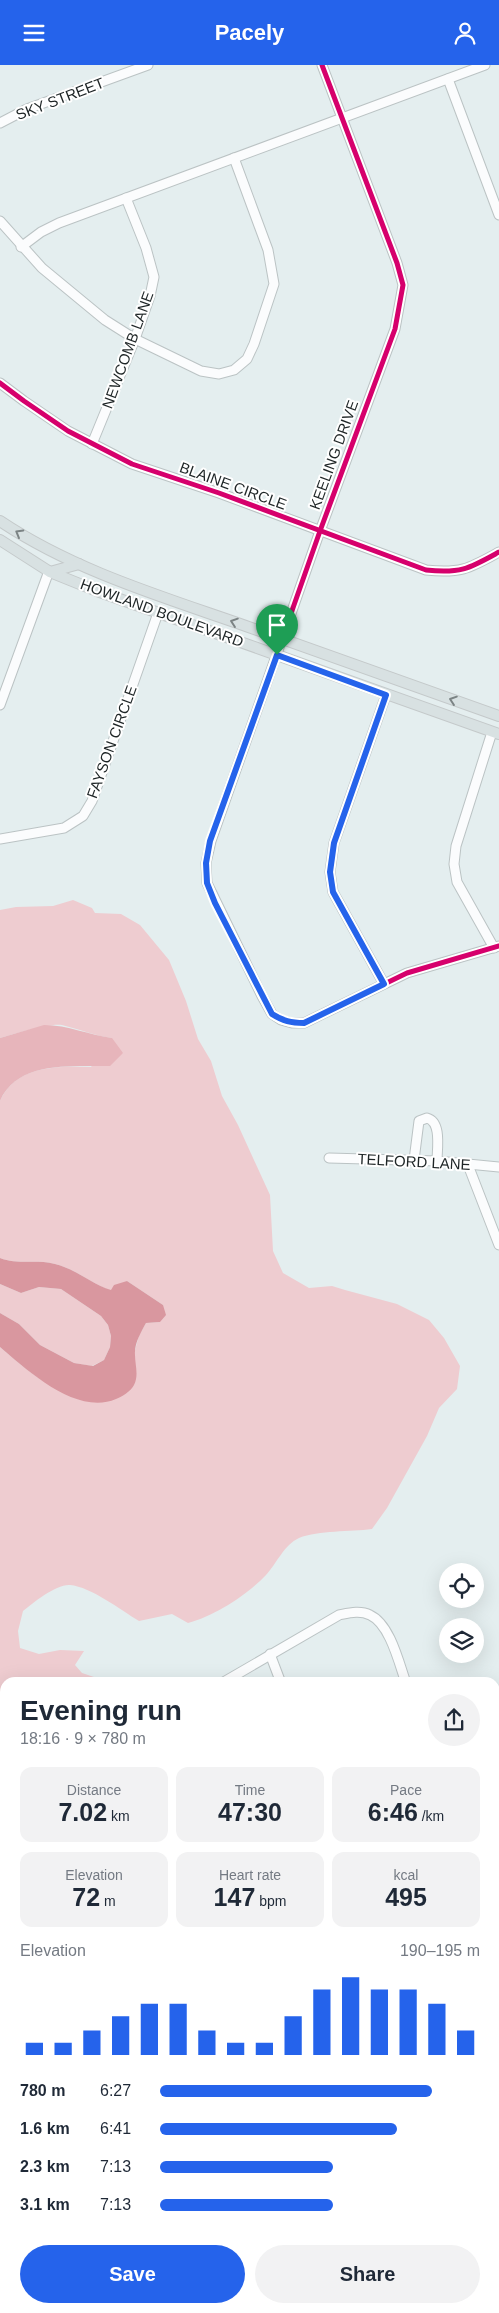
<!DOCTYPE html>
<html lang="en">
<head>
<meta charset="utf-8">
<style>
	:root { --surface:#fff; --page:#f2f2f3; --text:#1f2937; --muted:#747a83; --accent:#2563eb }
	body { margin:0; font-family:Arial,sans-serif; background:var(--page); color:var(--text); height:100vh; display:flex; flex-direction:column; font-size:19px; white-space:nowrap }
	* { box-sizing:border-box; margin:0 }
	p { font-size:16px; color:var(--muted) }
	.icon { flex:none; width:28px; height:28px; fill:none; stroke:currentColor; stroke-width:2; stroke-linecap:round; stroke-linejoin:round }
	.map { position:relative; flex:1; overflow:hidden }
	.drawer { position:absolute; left:0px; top:1612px; width:500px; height:636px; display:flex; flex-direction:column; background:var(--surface); border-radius:15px 15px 0 0; box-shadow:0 5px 20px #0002 }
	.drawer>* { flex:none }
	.controls { position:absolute; left:439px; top:1498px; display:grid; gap:10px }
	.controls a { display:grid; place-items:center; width:45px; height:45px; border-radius:50%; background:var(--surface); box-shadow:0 5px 20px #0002; font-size:25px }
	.pin { position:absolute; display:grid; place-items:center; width:42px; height:42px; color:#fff; margin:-51px -21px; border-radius:50% 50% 50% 0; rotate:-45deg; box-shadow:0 0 5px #0007 }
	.pin .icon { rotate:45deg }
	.round { display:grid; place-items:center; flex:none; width:52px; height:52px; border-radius:26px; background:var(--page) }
	.head { display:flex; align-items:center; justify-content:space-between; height:85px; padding:0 20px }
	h1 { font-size:28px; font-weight:700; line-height:38px }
	.figures { display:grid; grid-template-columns:repeat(3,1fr); gap:8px; height:85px; padding:5px 20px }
	.figures div { display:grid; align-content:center; border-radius:12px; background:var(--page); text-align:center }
	.figures b { font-size:25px; font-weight:700 }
	.figures small { font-size:14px; font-weight:400 }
	.figures p { font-size:14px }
	.chart { height:140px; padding:10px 20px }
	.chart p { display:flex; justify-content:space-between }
	.chart svg { width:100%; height:90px; margin-top:5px; stroke:var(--accent); stroke-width:6 }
	.primary-button { display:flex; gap:10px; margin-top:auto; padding:10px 20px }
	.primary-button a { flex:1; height:58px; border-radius:30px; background:var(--accent); color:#fff; font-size:20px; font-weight:700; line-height:58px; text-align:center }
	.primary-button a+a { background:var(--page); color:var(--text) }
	ul { padding:0 20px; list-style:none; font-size:16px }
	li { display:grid; grid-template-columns:80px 60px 1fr; align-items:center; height:38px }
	li i { height:12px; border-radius:6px; background:var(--accent) }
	header { display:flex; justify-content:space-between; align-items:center; height:65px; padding:0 20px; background:var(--accent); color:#fff; font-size:22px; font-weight:700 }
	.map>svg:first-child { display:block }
	.green { fill:#eeccd0 }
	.forest { fill:#e7b5bb }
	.water { fill:#d9979f }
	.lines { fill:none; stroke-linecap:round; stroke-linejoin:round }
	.minor-casing { stroke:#bbc3c4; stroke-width:11 }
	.major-casing { stroke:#c4c9ca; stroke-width:12 }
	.minor { stroke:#fbfcfd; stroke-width:9 }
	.major { stroke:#d8e1e2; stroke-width:10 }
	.cycleway-casing { stroke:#fff; stroke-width:8 }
	.cycleway { stroke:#d6006c; stroke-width:5 }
	.oneway { stroke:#7b8384 }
	.route-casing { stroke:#fff; stroke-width:10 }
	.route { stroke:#2563eb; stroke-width:6 }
	.labels { text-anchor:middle; stroke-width:4; stroke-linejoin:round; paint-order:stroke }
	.street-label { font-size:15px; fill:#1e2526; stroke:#fff }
</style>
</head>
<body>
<header><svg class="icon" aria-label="menu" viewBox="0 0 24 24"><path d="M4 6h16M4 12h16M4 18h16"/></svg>Pacely<svg class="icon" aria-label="person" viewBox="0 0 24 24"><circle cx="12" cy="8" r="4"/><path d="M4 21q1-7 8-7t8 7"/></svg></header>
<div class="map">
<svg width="499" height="2248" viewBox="0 0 499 2248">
	<rect width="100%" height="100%" fill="#e4eeef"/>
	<g class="green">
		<path d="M 73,835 L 92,843 L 95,848 L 121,849 L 140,860 L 169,895 L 186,936 L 198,974 L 211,996 L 222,1031 L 238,1060 L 270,1130 L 273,1186 L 283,1208 L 309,1223 L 332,1221 L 345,1225 L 397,1239 L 429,1255 L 444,1273 L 460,1301 L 457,1324 L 439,1343 L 427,1371 L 387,1443 L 372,1464 C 350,1467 319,1465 299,1473 C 284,1480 277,1498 266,1510 C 247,1530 215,1551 188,1558 L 172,1549 L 139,1556 C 121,1545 91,1522 70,1520 C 56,1519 33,1538 23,1546 L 18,1566 L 20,1583 L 39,1589 L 60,1585 L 84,1586 L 75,1600 L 82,1608 L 109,1617 L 5,1618 L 5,1633 L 0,1630 L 0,1282 C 29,1307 56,1330 95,1337 L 136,1311 L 134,1289 L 139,1270 L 146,1258 L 160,1257 L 163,1240 L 127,1216 L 112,1226 C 91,1219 76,1204 55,1199 C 37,1194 17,1200 0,1193 L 0,1036 C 16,1000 57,1001 91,1002 L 112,973 C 95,971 79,964 62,960 C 48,958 15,969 0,973 L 0,845 L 16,842 L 53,841 Z"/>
		<path d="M 0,1219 L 21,1228 L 39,1222 L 61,1224 L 101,1251 L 108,1260 L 111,1271 L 110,1282 L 104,1295 L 92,1301 L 74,1298 L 40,1280 L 19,1259 L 0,1248 Z"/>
		<path d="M 499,2003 L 499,2212 L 495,2212 L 495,2005 Z"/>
	</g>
	<path class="forest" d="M 44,960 C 68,960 89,970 112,973 L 123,988 L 110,1001 C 72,1002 18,995 0,1036 L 0,973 Z"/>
	<path class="water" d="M 0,1193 C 17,1200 37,1194 55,1199 C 76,1204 91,1219 111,1225 L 114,1220 L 127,1216 L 163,1240 L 166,1250 L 160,1257 L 146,1258 C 141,1267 134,1279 135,1290 C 135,1300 139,1310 134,1320 C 131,1326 122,1332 116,1334 C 77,1351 28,1306 0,1282 L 0,1248 L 19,1259 L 40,1280 L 74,1298 L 93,1301 L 104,1295 L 110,1282 L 111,1271 L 108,1260 L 101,1251 L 61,1224 L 39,1222 L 21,1228 L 0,1219 Z"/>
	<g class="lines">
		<g class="minor-casing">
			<g id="minor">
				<path d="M 322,0 L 397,198 L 403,220 L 395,264 L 320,466 L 211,776 L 206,798 L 207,818 L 262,931 L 272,949 L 281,955 L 292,958 L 304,958 L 407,908 L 499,881"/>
				<path d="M 448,14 L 499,150"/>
				<path d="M 0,58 L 27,44 L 148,0"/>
				<path d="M 0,156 L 42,203 L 105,255 L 135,274 L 201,306 L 219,309 L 234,305 L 247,294 L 254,279 L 274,219 L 268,185 L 234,93"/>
				<path d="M 21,182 L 41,167 L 59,158 L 485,0"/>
				<path d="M 0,318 L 24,336 L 68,366 L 132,399 L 219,428 L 426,505 C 461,509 470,503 499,487"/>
				<path d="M 92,379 L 135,274 L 150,231 L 154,212 L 146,183 L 126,133"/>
				<path d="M 0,640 L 49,506"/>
				<path d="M 492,667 L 456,781 L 454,799 L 457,817 L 494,883"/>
				<path d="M 0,774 L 64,763 L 83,751 L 92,736 L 158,548"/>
				<path d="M 384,919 L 333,827 L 330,807 L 334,778 L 386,630"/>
				<path d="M 329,1093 L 437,1096 L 499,1102"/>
				<path d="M 414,1095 L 419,1056 L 427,1053 C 442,1057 437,1084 437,1096"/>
				<path d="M 468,1100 L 499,1180"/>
				<path d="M 270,1589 L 281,1618"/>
				<path d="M 222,1618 L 339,1550 C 349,1548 360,1545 370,1550 C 390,1559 399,1598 406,1618"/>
				<path d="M 495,1672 L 499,1671"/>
				<path d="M 0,1770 L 5,1776"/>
				<path d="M 0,1795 L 5,1790"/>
				<path d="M 495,1796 L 499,1794"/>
				<path d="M 495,1853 L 499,1863"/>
				<path d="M 495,1919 L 499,1917"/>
				<path d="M 0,1963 L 5,1977"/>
				<path d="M 0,2036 L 5,2034"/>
				<path d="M 0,2162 L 5,2160"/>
				<path d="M 110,2244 L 117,2248"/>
				<path d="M 293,2248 L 295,2244"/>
			</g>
		</g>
		<g class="major-casing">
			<g id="major">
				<path d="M 0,456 C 73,505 160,531 243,560 C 328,590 413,621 499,651"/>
				<path d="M 0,475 L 50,507 L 97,526 L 499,669"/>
				<path d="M 50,507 L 79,499"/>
			</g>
		</g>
		<use href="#minor" class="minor"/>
		<use href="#major" class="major"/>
		<g class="cycleway-casing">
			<g id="cycleway">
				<path d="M 322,0 L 397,198 L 403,220 L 395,264 L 320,466 L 211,776 L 206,798 L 207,818 L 262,931 L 272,949 L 281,955 L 292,958 L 304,958 L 407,908 L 499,881"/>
				<path d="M 0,318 L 24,336 L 68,366 L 132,399 L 219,428 L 426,505 C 461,509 470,503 499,487"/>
			</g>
		</g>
		<use href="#cycleway" class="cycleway"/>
	</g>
	<defs><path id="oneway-chevron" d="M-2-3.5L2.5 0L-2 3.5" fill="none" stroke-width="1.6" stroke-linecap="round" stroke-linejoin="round" transform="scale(1.25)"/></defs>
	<g class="oneway">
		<use href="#oneway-chevron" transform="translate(19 468) rotate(-150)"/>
		<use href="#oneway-chevron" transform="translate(234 557) rotate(-161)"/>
		<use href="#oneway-chevron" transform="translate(453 635) rotate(-161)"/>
	</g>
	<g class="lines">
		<g class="route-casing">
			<path id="route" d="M 277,590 L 386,630 L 334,778 L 330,807 L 333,827 L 384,919 L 304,958 C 291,958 283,956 272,949 L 215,838 L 207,818 L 206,798 L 210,776 Z"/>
		</g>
		<use href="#route" class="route"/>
	</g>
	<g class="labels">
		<g class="street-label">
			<text transform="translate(60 34) rotate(-21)" y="5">SKY STREET</text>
			<text transform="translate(128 285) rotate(-70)" y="5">NEWCOMB LANE</text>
			<text transform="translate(334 390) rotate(-70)" y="5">KEELING DRIVE</text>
			<text transform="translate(233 421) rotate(20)" y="5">BLAINE CIRCLE</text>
			<text transform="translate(162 548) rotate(20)" y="5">HOWLAND BOULEVARD</text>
			<text transform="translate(112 677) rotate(-70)" y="5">FAYSON CIRCLE</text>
			<text transform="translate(414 1097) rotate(3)" y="5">TELFORD LANE</text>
		</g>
	</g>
</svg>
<div class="controls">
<a><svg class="icon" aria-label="locate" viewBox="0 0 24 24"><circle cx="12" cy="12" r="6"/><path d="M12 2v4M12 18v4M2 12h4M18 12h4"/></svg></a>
<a><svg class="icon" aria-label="layers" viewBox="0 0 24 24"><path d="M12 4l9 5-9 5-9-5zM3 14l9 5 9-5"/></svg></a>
</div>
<div class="pin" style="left:277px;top:590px;background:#1e9e55"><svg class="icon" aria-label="arrive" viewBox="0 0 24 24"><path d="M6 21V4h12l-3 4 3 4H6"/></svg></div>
<section class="drawer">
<div class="head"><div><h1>Evening run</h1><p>18:16 · 9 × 780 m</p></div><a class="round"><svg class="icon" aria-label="share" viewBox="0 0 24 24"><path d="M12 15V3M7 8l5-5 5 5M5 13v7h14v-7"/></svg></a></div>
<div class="figures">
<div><p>Distance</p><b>7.02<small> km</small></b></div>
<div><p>Time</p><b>47:30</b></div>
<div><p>Pace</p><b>6:46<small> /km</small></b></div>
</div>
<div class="figures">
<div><p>Elevation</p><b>72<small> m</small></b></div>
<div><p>Heart rate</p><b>147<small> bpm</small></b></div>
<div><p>kcal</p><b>495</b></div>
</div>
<div class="chart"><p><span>Elevation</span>190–195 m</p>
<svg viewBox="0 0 160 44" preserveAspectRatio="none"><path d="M5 44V38M15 44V38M25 44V32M35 44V25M45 44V19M55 44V19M65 44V32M75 44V38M85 44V38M95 44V25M105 44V12M115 44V6M125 44V12M135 44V12M145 44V19M155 44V32"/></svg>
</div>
<ul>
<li><b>780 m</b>6:27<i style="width:85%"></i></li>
<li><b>1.6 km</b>6:41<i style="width:74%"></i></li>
<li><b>2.3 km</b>7:13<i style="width:54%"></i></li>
<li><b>3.1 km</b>7:13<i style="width:54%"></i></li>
</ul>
<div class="primary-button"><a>Save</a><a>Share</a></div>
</section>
</div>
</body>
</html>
